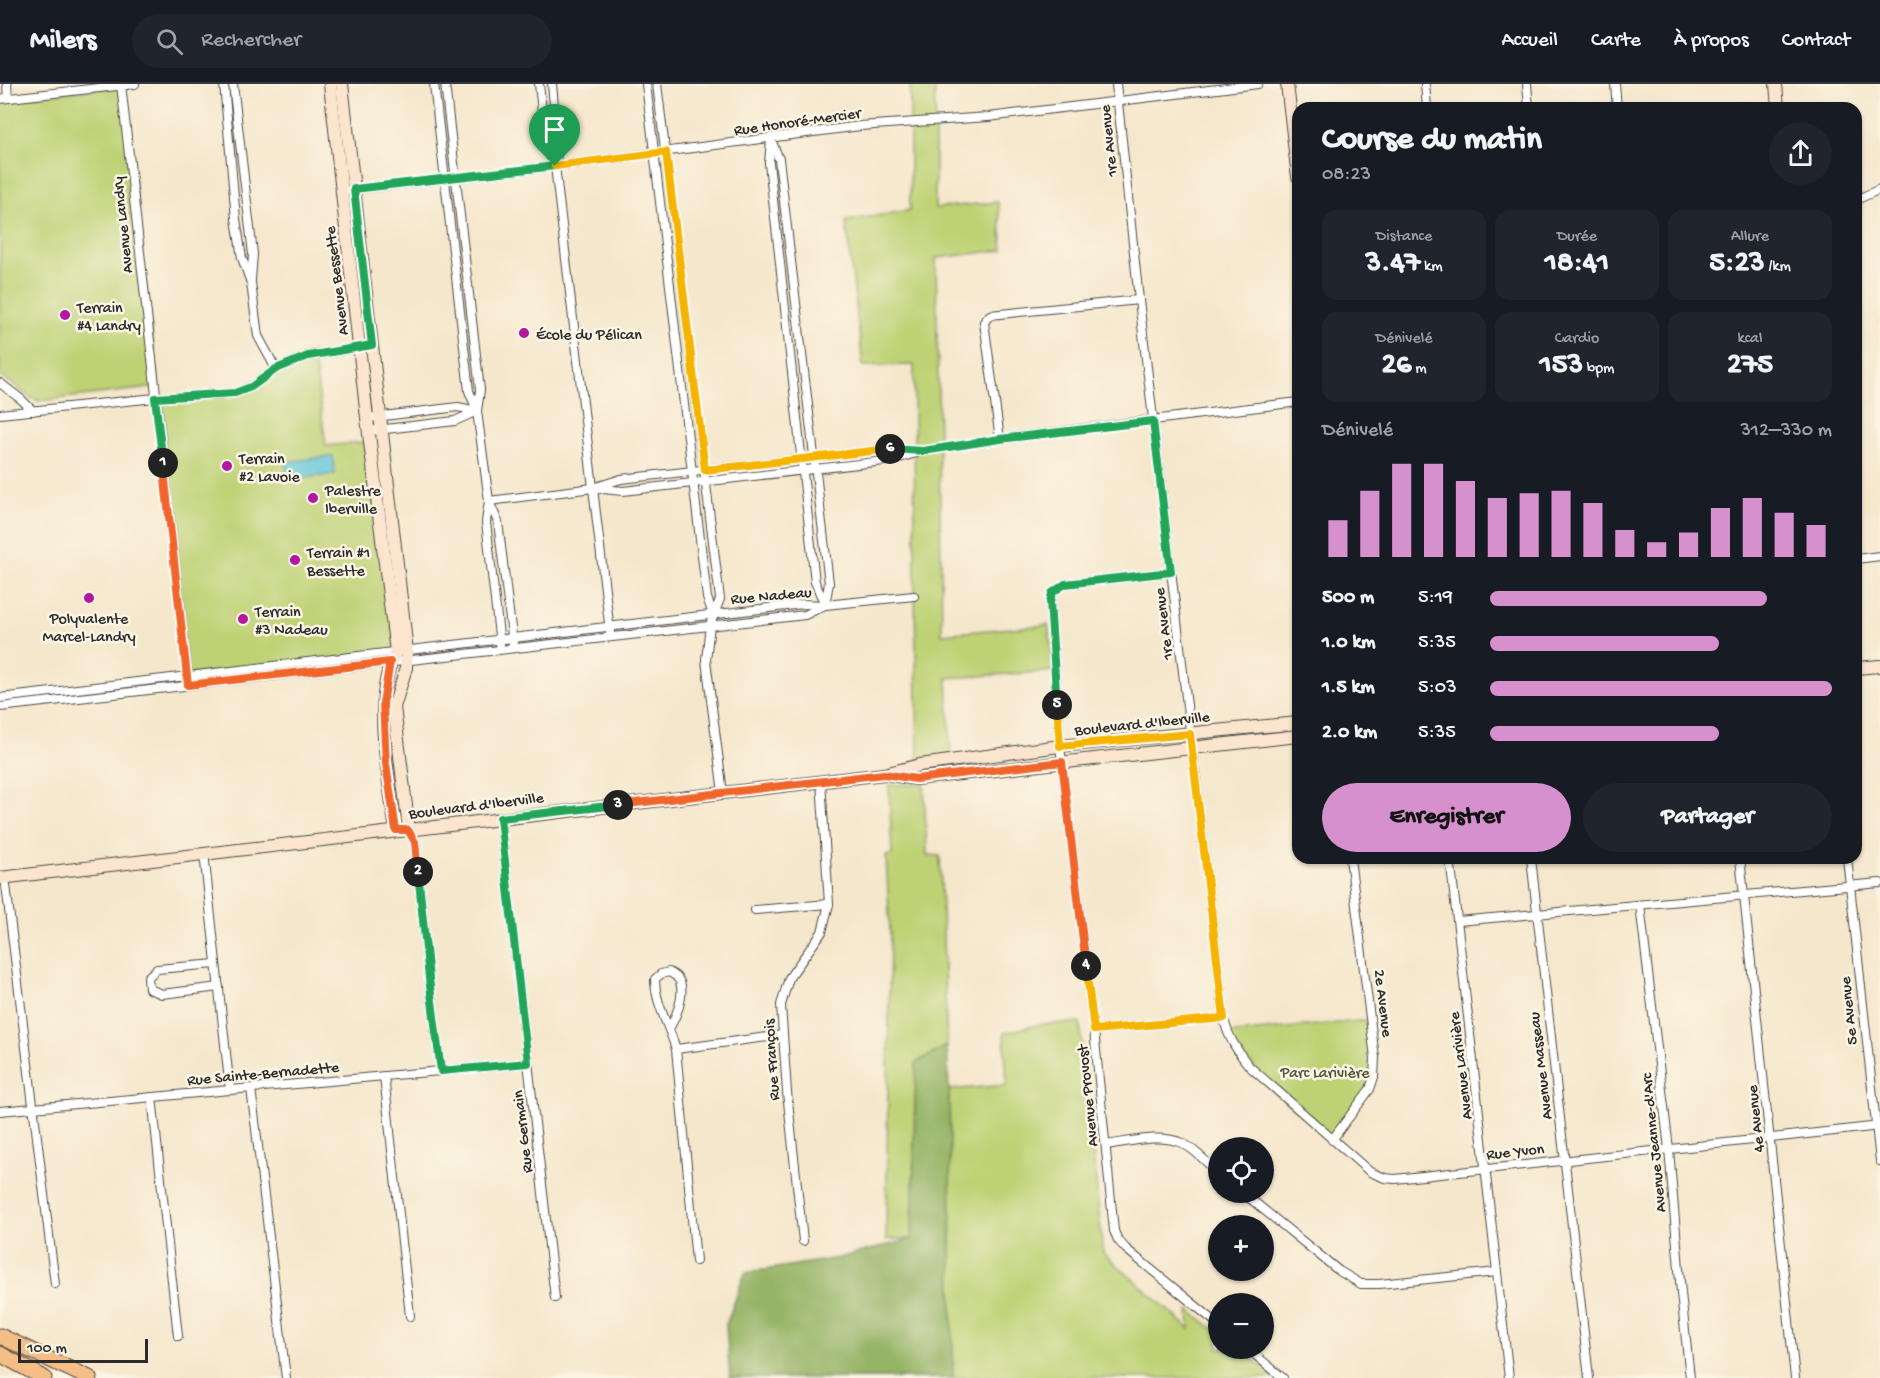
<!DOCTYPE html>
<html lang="fr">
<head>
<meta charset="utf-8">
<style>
	:root { --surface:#171b24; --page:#20242c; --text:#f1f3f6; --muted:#9ea1a6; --line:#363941; --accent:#d690ce }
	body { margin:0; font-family:"Gochi Hand",sans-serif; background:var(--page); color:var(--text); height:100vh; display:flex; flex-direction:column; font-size:22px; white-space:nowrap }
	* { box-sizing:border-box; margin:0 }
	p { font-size:20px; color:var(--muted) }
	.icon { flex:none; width:33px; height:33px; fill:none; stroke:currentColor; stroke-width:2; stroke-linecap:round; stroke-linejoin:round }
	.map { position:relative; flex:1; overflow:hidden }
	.panel { position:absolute; left:1292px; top:18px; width:570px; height:762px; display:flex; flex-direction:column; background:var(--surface); border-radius:18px; box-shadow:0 2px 4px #0004 }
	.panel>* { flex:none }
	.buttons { position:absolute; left:1208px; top:1053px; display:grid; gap:12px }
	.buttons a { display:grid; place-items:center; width:66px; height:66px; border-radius:50%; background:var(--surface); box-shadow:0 2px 4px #0004; font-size:30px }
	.scale { position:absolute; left:18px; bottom:15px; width:130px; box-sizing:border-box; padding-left:6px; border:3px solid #2b2b2b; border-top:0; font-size:16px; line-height:21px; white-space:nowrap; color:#2b2b2b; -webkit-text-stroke:4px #fcf5e5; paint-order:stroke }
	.pin { position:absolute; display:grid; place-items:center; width:51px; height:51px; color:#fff; margin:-62px -26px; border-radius:50% 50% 50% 0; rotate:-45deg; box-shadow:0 0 6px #0007 }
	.pin .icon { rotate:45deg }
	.km { position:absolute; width:30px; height:30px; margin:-15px; border-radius:50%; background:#222; color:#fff; font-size:16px; line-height:30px; text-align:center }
	.round { display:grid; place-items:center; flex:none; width:63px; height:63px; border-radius:32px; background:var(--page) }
	.summary { display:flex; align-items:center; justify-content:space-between; height:102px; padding:0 30px }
	h1 { font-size:33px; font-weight:700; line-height:45px }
	.figures { display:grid; grid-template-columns:repeat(3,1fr); gap:9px; height:102px; padding:6px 30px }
	.figures div { display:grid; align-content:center; border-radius:15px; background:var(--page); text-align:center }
	.figures b { font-size:30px; font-weight:700 }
	.figures small { font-size:16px; font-weight:400 }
	.figures p { font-size:16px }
	.chart { height:168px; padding:12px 30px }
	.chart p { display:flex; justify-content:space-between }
	.chart svg { width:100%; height:108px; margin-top:6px; stroke:var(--accent); stroke-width:6 }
	.button { display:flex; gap:12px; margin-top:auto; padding:12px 30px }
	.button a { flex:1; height:69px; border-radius:36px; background:var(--accent); color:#111; font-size:24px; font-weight:700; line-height:69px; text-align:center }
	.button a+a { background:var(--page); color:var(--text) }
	ul { padding:0 30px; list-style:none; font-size:20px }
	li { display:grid; grid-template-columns:96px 72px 1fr; align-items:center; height:45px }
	li i { height:15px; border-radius:8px; background:var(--accent) }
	header { display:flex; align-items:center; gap:36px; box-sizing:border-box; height:84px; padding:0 30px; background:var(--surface); border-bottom:2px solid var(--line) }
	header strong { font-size:28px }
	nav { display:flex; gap:33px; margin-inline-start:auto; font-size:21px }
	.search { width:420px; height:54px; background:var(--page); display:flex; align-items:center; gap:15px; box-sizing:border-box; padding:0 21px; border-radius:33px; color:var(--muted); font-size:22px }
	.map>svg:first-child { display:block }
	.green { fill:#bed275; stroke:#747e50; stroke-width:1.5 }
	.forest { fill:#96b466; stroke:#607048; stroke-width:1.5 }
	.water { fill:#5dc5da; stroke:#447882; stroke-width:1.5 }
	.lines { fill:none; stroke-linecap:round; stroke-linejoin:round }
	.street-casing { stroke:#494743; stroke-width:10 }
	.secondary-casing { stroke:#494743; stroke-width:14 }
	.highway-casing { stroke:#494743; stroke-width:17 }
	.street { stroke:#fff; stroke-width:8 }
	.secondary { stroke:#fbe5cf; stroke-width:12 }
	.highway { stroke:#f6be87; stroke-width:15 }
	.split-1-casing { stroke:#fff; stroke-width:12 }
	.split-2-casing { stroke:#fff; stroke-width:12 }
	.split-3-casing { stroke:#fff; stroke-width:12 }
	.split-4-casing { stroke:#fff; stroke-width:12 }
	.split-5-casing { stroke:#fff; stroke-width:12 }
	.split-6-casing { stroke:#fff; stroke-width:12 }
	.split-7-casing { stroke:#fff; stroke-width:12 }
	.split-1 { stroke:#22a559; stroke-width:8 }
	.split-2 { stroke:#f0652b; stroke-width:8 }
	.split-3 { stroke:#22a559; stroke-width:8 }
	.split-4 { stroke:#f0652b; stroke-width:8 }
	.split-5 { stroke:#f5b400; stroke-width:8 }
	.split-6 { stroke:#22a559; stroke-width:8 }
	.split-7 { stroke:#f5b400; stroke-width:8 }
	.poi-dot { fill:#b5179e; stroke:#fcf5e5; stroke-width:2 }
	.labels { text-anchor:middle; stroke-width:5; stroke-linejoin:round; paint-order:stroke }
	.street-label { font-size:16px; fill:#2b2b2b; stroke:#fcf5e5 }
	.poi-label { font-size:16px; fill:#2b2b2b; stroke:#fcf5e5; text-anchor:start }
	.park-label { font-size:16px; fill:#50553e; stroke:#fcf5e5 }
</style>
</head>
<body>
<header>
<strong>Milers</strong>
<div class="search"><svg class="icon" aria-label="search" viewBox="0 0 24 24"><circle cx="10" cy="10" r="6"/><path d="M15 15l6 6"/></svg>Rechercher</div>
<nav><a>Accueil</a><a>Carte</a><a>À propos</a><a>Contact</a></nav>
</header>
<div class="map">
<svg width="1880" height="1294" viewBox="0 0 1880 1294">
	<rect width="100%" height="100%" fill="#fcf5e5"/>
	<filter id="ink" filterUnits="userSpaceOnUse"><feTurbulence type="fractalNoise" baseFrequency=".0167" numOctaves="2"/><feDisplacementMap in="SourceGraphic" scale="12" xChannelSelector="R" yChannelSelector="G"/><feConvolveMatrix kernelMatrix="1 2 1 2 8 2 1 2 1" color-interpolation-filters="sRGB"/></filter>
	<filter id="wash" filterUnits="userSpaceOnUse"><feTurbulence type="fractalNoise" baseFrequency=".008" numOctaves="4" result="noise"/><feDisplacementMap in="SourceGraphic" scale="24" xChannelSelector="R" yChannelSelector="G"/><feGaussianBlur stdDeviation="1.35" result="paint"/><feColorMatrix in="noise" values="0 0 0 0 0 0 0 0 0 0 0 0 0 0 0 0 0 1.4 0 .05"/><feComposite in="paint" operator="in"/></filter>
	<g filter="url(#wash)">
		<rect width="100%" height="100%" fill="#f5e7cc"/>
		<g class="green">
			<path d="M 910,0 L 935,0 L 935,124 L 998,118 L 1003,166 L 936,174 L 942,550 L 1048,541 L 1055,587 L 947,594 L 951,672 L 918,676 L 915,517 L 914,281 L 863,282 L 846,137 L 910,126 Z"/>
			<path d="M 123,2 L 158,303 L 38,317 C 23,313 15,297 0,293 L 0,16 Z"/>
			<path d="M 313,268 L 326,362 L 366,358 L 396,568 L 187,591 L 160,319 L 232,310 L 278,284 Z"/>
			<path d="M 924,700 L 927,771 L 940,772 L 947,962 L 916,979 L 912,1155 L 886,1155 L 890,849 L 886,772 L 892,771 L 889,701 Z"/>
			<path d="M 1369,936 L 1373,996 L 1332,1056 L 1276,1009 L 1225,950 Z"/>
			<path d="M 1080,939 L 1103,1169 L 1190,1245 L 1189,1226 L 1218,1248 L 1218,1264 L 1239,1265 L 1278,1294 L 953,1294 L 949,1006 L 1007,1001 L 1004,949 L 1041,940 Z"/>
		</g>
		<path class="forest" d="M 947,962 L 949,1006 L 953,1294 L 730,1294 L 726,1241 L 745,1189 L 839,1174 L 912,1155 L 916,979 Z"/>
		<path class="water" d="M 333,372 L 335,390 L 288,396 L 285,378 Z"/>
	</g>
	<g filter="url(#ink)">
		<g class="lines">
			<g class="street-casing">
				<g id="street">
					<path d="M 7,0 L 8,14"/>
					<path d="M 121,0 L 188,594"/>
					<path d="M 224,0 L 236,135 L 242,174 L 251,199 L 258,252 L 276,285"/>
					<path d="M 233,0 L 253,170 L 251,196"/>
					<path d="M 434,0 L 469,307 L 476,324"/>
					<path d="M 445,0 L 477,280 L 480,306 L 477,327 L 489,417 L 486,438 L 500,560"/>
					<path d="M 539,0 L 546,63 L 555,82"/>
					<path d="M 552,0 L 558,64 L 555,82 L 610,548"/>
					<path d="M 646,0 L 707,514 L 713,530"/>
					<path d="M 657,0 L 720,515 L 710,541 L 706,576 L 723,709"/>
					<path d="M 1116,0 L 1139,216 L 1224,934 C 1227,952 1237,967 1249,982 L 1370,1088 L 1385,1094 L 1395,1095 L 1880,1042"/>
					<path d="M 1425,0 L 1427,24"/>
					<path d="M 1527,0 L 1529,24"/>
					<path d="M 1615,0 L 1617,24"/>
					<path d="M 0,15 L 135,0"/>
					<path d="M 771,55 L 769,79 L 815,498 L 825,521"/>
					<path d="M 772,58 L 779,75 L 829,499 L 825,521"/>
					<path d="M 349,106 L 555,82 L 860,42 L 988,33 L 1258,0"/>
					<path d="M 1856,116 L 1880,105"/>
					<path d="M 0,299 L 22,316 L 33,327"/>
					<path d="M 0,330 L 155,314 L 235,309 L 251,303 L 276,285 L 308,272 L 363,263"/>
					<path d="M 367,334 L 458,323 L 477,327"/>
					<path d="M 368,347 L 455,337 L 477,327"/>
					<path d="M 1000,355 L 984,238 L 990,231 L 1139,216"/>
					<path d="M 593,404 L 623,407 L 893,376 L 923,367 L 1000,355 L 1298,318"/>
					<path d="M 489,417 L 593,404 L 621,395 L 891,365 L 916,367"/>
					<path d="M 489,417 L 498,438 L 513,560"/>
					<path d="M 1856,475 L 1880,472"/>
					<path d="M 1171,488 L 1065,500 L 1052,509 L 1050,518 L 1060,662 L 1094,946 L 1114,1147 L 1118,1156 L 1126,1165 L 1218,1240"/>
					<path d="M 0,614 L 803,520 L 825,521 L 914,512"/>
					<path d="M 0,623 L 805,531 L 823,522"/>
					<path d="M 500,734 L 555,1214"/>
					<path d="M 409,746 L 415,758 L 429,894 L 441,987"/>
					<path d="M 204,769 L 230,1006"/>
					<path d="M 1450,774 L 1509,1294"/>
					<path d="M 1531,774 L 1589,1294"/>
					<path d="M 1740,774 L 1795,1294"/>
					<path d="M 1847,774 L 1880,1077"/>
					<path d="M 5,793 L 55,1200"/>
					<path d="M 1640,821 L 1669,1065 L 1681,1209 L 1690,1294"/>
					<path d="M 755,826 L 829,820"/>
					<path d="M 1458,837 L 1880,799"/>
					<path d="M 216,880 L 157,885 L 148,893 L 149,905 L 162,910 L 219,903"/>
					<path d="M 669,945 C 676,933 685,912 680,898 C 678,893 673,890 669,888 L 661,890 L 655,895 C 655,919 669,942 676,965 L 696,1177"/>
					<path d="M 1094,946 L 1224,934"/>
					<path d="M 676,965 L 783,951"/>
					<path d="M 384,992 L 410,1232"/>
					<path d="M 251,1004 L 286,1294"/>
					<path d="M 152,1013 L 178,1252"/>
					<path d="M 0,1027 L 528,979"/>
					<path d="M 1332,1056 L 1370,1005 L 1374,993 L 1375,974 L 1350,774"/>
					<path d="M 1106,1061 C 1129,1058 1160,1049 1182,1059 C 1195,1065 1207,1079 1218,1089"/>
					<path d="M 1242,1108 L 1339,1187 L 1361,1200 L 1379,1200 L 1497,1188"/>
					<path d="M 803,1157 L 787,1008 L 781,921 L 789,894 L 822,848 L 829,820 L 821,697"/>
					<path d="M 1247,1264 L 1283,1294"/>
				</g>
			</g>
			<g class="secondary-casing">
				<g id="secondary">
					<path d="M 330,0 L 367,334 L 396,568 C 371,611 389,697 396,746"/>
					<path d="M 342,0 L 407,567 L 406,584 L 394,623 L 409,746"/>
					<path d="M 1287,0 L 1298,93"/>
					<path d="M 1776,0 L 1778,24"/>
					<path d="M 1856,584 L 1880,582"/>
					<path d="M 891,691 L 916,695 L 1298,652"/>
					<path d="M 0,794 L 884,690 L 920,681 L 1060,662 L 1298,639"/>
				</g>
			</g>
			<g class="highway-casing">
				<g id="highway">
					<path d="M 0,1252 L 89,1294"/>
					<path d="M 0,1270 L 44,1294"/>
				</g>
			</g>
			<use href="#street" class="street"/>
			<use href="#secondary" class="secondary"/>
			<use href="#highway" class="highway"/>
		</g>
	</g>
	<g class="lines" filter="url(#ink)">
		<g class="split-1-casing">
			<path id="split-1" d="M 163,379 L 155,314 L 235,309 L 251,303 L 276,285 L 308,272 L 372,261 L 354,105 L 555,82"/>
		</g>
		<g class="split-2-casing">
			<path id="split-2" d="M 163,379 L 188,601 L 390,578 L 383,619 L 386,680 L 396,746 L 408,746 L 415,758 L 418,788"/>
		</g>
		<g class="split-3-casing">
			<path id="split-3" d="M 418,788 L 429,894 L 441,987 L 528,979 L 500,734 L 618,721"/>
		</g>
		<g class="split-4-casing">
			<path id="split-4" d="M 618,721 L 884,690 L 916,695 L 1062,678 L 1086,882"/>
		</g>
		<g class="split-5-casing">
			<path id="split-5" d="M 1057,621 L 1060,662 L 1190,650 L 1224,934 L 1094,946 L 1086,882"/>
		</g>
		<g class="split-6-casing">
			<path id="split-6" d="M 890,365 L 923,367 L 1000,355 L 1153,337 L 1171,488 L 1065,500 L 1052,509 L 1050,518 L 1057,621"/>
		</g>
		<g class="split-7-casing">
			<path id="split-7" d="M 555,82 L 666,68 L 705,386 L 890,365"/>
		</g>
		<use href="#split-1" class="split-1"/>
		<use href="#split-2" class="split-2"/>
		<use href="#split-3" class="split-3"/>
		<use href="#split-4" class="split-4"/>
		<use href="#split-5" class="split-5"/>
		<use href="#split-6" class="split-6"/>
		<use href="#split-7" class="split-7"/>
	</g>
	<g class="poi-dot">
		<circle cx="65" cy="231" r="6"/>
		<circle cx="524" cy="249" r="6"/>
		<circle cx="227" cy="382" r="6"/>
		<circle cx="313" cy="414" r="6"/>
		<circle cx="295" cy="476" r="6"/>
		<circle cx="89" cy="514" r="6"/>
		<circle cx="243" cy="535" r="6"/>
	</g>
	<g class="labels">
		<g class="street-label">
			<text transform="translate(797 36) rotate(-8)" y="6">Rue Honoré-Mercier</text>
			<text transform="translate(1107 57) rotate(-96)" y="6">1re Avenue</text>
			<text transform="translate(121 141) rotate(-96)" y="6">Avenue Landry</text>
			<text transform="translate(335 197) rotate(-97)" y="6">Avenue Bessette</text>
			<text transform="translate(771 510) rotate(-5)" y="6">Rue Nadeau</text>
			<text transform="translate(1162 540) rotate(-97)" y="6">1re Avenue</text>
			<text transform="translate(1142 638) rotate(-6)" y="6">Boulevard d'Iberville</text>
			<text transform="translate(476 720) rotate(-7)" y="6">Boulevard d'Iberville</text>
			<text transform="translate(1385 919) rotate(83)" y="6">2e Avenue</text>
			<text transform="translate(1847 927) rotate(-96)" y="6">5e Avenue</text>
			<text transform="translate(770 976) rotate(-94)" y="6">Rue François</text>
			<text transform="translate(1459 982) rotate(-97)" y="6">Avenue Larivière</text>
			<text transform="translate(1539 982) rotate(-97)" y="6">Avenue Masseau</text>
			<text transform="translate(263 988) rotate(-5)" y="6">Rue Sainte-Bernadette</text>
			<text transform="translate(1086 1012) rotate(-96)" y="6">Avenue Provost</text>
			<text transform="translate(1754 1035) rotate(-96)" y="6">4e Avenue</text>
			<text transform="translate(521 1048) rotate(-97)" y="6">Rue Germain</text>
			<text transform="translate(1652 1059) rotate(-96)" y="6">Avenue Jeanne-d'Arc</text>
			<text transform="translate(1515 1066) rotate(-6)" y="6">Rue Yvon</text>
		</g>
		<g class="poi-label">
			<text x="77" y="228">Terrain<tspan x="77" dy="18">#4 Landry</tspan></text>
			<text x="536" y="255">École du Pélican</text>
			<text x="239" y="379">Terrain<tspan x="239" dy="18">#2 Lavoie</tspan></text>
			<text x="325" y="411">Palestre<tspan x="325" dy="18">Iberville</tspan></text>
			<text x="307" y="473">Terrain #1<tspan x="307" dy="18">Bessette</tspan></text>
			<text x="255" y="532">Terrain<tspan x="255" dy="18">#3 Nadeau</tspan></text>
			<text x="89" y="539" text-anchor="middle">Polyvalente<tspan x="89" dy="18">Marcel-Landry</tspan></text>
		</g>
		<g class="park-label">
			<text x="1325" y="993">Parc Larivière</text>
		</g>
	</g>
</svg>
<div class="buttons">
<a><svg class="icon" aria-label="locate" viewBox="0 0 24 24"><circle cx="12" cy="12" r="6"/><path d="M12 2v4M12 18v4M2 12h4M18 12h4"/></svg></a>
<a>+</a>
<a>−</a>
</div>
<div class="scale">100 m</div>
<div class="pin" style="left:555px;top:82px;background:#1e9e55"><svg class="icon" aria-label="arrive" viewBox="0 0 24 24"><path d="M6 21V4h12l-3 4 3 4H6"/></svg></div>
<b class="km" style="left:163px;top:379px">1</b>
<b class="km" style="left:418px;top:788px">2</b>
<b class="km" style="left:618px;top:721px">3</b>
<b class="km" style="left:1086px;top:882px">4</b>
<b class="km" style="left:1057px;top:621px">5</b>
<b class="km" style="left:890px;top:365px">6</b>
<section class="panel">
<div class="summary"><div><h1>Course du matin</h1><p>08:23</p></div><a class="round"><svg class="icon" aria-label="share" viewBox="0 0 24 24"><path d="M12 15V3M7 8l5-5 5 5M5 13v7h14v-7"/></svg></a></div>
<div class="figures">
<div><p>Distance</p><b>3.47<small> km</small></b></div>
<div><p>Durée</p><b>18:41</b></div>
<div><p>Allure</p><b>5:23<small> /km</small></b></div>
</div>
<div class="figures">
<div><p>Dénivelé</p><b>26<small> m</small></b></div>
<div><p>Cardio</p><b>153<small> bpm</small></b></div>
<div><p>kcal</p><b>275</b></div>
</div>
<div class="chart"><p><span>Dénivelé</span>312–330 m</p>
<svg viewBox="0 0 160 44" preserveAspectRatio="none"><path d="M5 44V29M15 44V17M25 44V6M35 44V6M45 44V13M55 44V20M65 44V18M75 44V17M85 44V22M95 44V33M105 44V38M115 44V34M125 44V24M135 44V20M145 44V26M155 44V31"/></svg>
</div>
<ul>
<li><b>500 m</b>5:19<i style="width:81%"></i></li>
<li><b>1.0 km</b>5:35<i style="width:67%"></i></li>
<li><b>1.5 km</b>5:03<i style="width:100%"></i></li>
<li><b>2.0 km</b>5:35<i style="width:67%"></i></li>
</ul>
<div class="button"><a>Enregistrer</a><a>Partager</a></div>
</section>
</div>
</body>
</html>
